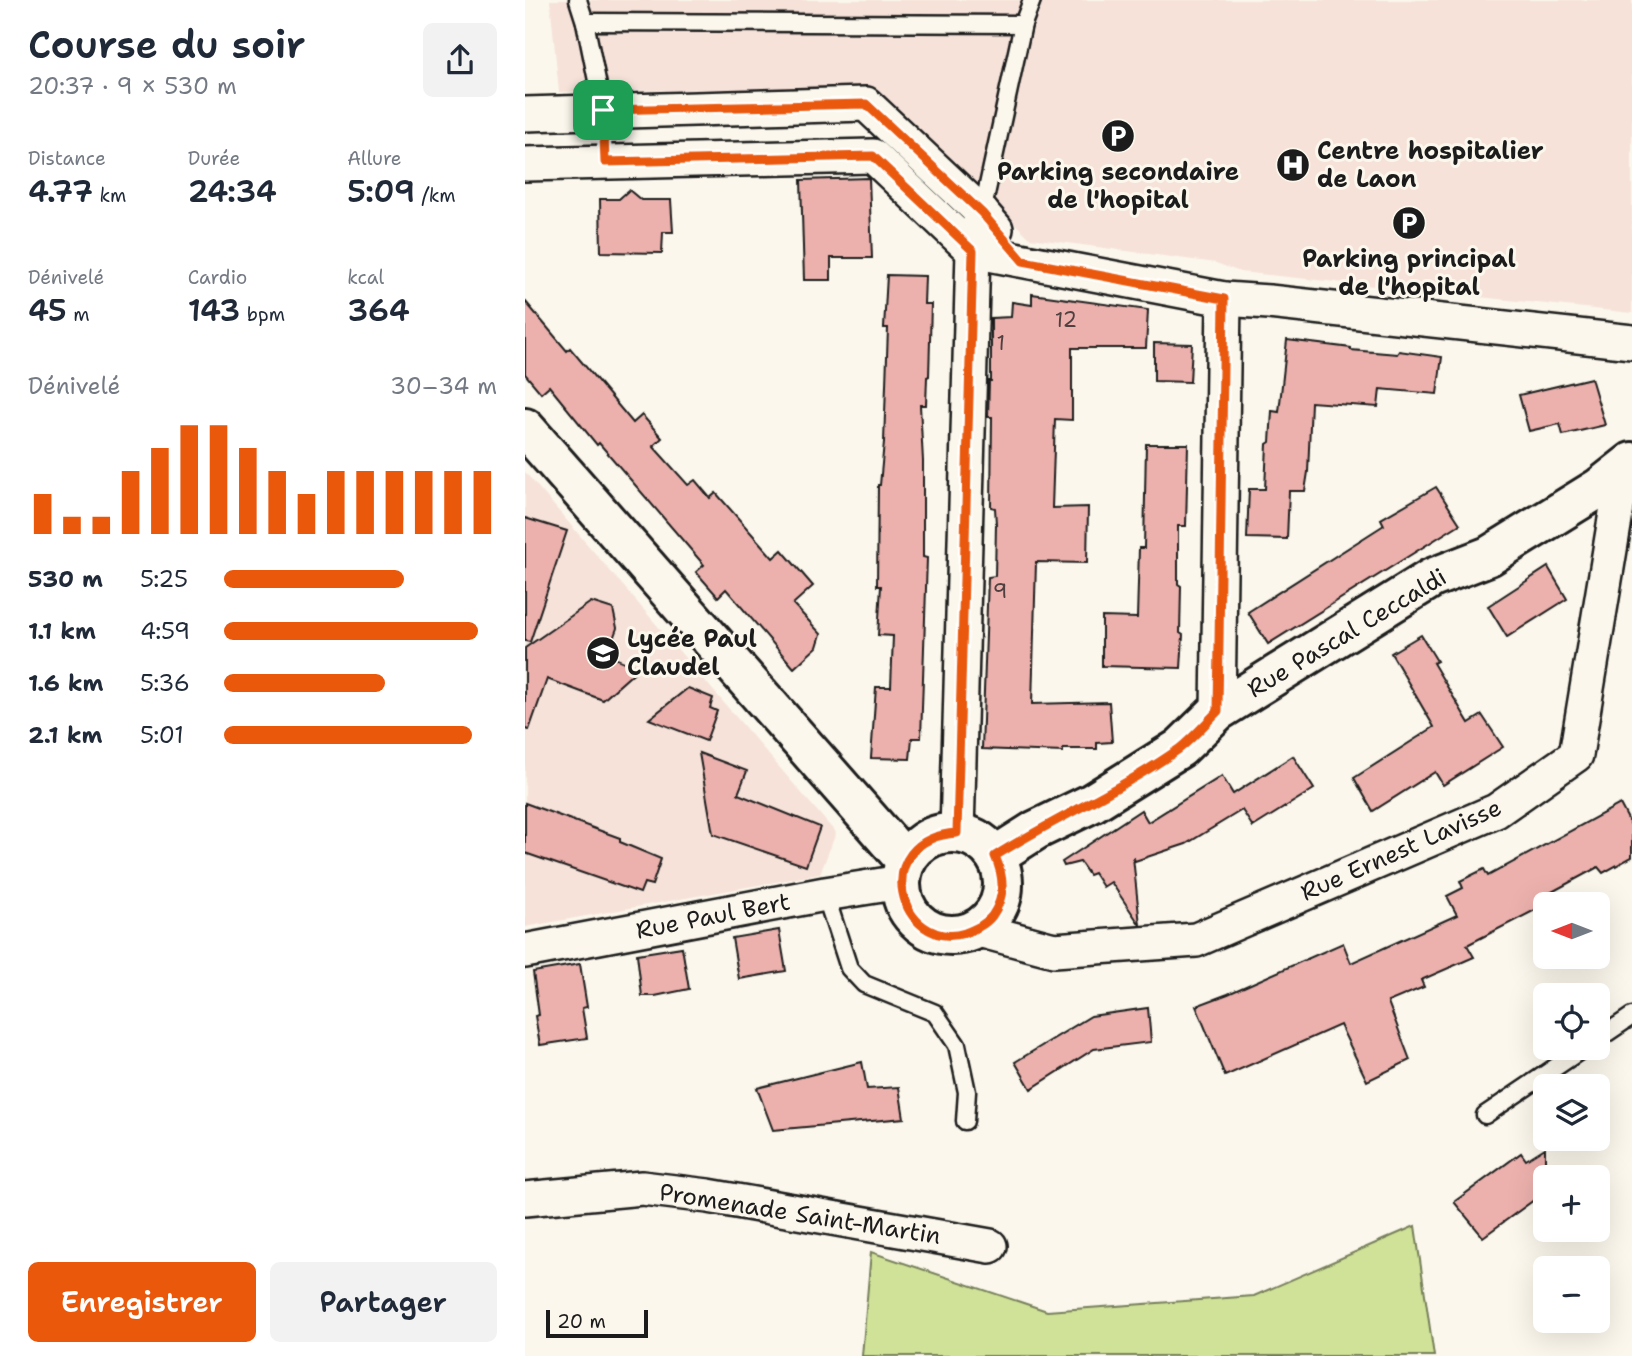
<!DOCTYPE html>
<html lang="fr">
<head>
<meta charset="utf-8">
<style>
	:root { --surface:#fff; --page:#f2f2f3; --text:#1f2937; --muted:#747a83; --accent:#ea580c }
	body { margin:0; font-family:"Shantell Sans",sans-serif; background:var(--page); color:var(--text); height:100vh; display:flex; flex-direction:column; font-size:26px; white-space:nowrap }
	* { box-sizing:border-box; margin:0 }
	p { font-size:23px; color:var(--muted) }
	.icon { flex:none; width:38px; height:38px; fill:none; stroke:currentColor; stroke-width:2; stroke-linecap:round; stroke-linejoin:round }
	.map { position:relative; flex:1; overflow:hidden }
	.side { display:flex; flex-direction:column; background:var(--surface); width:525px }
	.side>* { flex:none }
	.needle { width:46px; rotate:270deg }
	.controls { position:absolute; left:1008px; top:892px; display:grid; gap:14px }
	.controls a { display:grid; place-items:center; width:77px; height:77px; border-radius:10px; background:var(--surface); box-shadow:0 7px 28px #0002; font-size:35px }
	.scale { position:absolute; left:21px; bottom:18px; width:102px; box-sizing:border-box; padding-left:7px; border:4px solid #1c1c1c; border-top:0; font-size:19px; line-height:24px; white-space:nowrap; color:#1c1c1c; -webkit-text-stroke:5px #fbf7ec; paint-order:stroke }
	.pin { position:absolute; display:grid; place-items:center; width:60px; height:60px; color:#fff; margin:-30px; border-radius:14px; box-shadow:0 4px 10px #0006 }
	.round { display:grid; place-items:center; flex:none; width:74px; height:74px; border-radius:10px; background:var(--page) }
	.headline { display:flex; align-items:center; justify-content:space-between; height:119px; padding:0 28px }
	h1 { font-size:38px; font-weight:600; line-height:52px }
	.stats { display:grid; grid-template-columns:repeat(3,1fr); gap:10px; height:119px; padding:7px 28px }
	.stats div { display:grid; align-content:center }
	.stats b { font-size:30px; font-weight:600 }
	.stats small { font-size:19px; font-weight:400 }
	.stats p { font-size:19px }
	.chart { height:196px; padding:14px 28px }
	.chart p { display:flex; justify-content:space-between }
	.chart svg { width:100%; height:126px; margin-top:7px; stroke:var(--accent); stroke-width:6 }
	.primary-button { display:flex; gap:14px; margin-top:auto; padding:14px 28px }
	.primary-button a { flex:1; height:80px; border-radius:10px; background:var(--accent); color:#fff; font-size:28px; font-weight:600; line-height:80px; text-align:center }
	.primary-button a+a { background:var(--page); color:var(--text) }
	ul { padding:0 28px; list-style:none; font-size:23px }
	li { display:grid; grid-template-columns:112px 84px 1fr; align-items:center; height:52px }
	li i { height:18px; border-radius:9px; background:var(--accent) }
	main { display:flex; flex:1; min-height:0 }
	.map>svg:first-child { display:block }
	.built { fill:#f6e2d9 }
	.green { fill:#cfe297; stroke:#767f5a; stroke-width:2 }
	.building { fill:#ecb1ad; stroke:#1c1c1c; stroke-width:2 }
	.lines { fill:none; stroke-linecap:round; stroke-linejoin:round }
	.service-casing { stroke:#1c1c1c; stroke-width:21 }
	.minor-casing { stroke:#1c1c1c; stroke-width:38 }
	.tertiary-casing { stroke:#1c1c1c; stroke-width:44 }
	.service { stroke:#fbf7ec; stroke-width:16 }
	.minor { stroke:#fbf7ec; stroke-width:33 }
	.tertiary { stroke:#fbf7ec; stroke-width:38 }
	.route-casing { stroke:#fff; stroke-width:14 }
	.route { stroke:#ea580c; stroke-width:9 }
	.labels { text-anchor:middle; stroke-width:6; stroke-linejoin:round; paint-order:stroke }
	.number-label { font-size:21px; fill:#504140 }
	.poi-label { font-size:24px; font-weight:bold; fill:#1c1c1c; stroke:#fbf7ec; text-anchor:start }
	.street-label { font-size:24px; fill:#1c1c1c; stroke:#fbf7ec }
</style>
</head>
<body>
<main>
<section class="side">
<div class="headline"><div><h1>Course du soir</h1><p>20:37 · 9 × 530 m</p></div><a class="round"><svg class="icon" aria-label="share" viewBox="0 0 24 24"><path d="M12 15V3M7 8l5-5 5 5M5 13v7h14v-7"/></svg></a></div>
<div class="stats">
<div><p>Distance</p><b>4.77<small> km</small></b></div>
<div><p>Durée</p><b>24:34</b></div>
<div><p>Allure</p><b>5:09<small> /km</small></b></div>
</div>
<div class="stats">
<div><p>Dénivelé</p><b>45<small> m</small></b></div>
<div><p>Cardio</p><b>143<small> bpm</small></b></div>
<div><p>kcal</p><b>364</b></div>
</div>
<div class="chart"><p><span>Dénivelé</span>30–34 m</p>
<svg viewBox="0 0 160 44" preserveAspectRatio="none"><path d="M5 44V30M15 44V38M25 44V38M35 44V22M45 44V14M55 44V6M65 44V6M75 44V14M85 44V22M95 44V30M105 44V22M115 44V22M125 44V22M135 44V22M145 44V22M155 44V22"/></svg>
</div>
<ul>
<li><b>530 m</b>5:25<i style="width:66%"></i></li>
<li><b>1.1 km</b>4:59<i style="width:93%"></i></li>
<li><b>1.6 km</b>5:36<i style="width:59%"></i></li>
<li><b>2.1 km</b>5:01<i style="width:91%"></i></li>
</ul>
<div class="primary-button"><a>Enregistrer</a><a>Partager</a></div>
</section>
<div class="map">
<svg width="1107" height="1356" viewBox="0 0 1107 1356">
	<rect width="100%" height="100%" fill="#fbf7ec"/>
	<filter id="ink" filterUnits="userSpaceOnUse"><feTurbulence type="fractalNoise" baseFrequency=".0143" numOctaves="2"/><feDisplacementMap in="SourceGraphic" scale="14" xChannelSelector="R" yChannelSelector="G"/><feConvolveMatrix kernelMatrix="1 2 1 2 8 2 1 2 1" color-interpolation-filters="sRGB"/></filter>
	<g filter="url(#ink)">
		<g class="built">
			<path d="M 25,0 L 1107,0 L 1107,313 L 715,272 L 691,263 L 505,238 L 346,87 L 34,92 Z"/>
			<path d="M 0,472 L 311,833 L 295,874 L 0,927 Z"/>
		</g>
		<path class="green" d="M 890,1226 L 909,1356 L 337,1356 L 346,1252 L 522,1311 L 729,1296 Z"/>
		<g class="building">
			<path d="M 344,178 L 347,258 L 306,258 L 306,280 L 279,280 L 276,180 Z"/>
			<path d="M 104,190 L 116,200 L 146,200 L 148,232 L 138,232 L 137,253 L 76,252 L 75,199 L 94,199 Z"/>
			<path d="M 362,275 L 400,276 L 399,304 L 406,304 L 404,376 L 402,377 L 401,405 L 395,405 L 398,461 L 398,557 L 402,558 L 396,738 L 387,738 L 385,759 L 346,758 L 351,687 L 366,687 L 368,636 L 353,635 L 356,586 L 352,586 L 353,485 L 355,485 L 359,442 L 363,328 L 359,328 Z"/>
			<path d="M 507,294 L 623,310 L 621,348 L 547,348 L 547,420 L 530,419 L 527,508 L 563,507 L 562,563 L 511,562 L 507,704 L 584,702 L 587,742 L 572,743 L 572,749 L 538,749 L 538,752 L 457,749 L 463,577 L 470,576 L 471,524 L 470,508 L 466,507 L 467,417 L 463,417 L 464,381 L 466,381 L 466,318 L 486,317 L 487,302 L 507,305 Z"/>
			<path d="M 0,301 L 42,351 L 45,348 L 108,423 L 117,415 L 137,438 L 128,446 L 163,485 L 170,480 L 185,498 L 191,493 L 248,558 L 257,550 L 288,586 L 268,604 L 296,634 L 292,647 L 269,668 L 201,589 L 193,597 L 171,572 L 179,565 L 74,443 L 72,445 L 24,386 L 16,393 L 0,374 Z"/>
			<path d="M 762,340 L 826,348 L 826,350 L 872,354 L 874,351 L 917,357 L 912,394 L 855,389 L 853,407 L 786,402 L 783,472 L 780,491 L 764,491 L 762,539 L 722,538 L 724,489 L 740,489 L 742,444 L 745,442 L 747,411 L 754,412 Z"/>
			<path d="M 629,343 L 667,344 L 665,382 L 629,381 Z"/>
			<path d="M 1066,378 L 1080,425 L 1038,435 L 1035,424 L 1004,431 L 994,395 Z"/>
			<path d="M 621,444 L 663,444 L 661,526 L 653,526 L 653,584 L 656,586 L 655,633 L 658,635 L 656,668 L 577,666 L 577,617 L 612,618 L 614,548 L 619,548 Z"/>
			<path d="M 911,487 L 935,524 L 743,644 L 723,612 L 859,525 L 856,519 Z"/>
			<path d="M 0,518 L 42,531 L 5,642 L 0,641 Z"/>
			<path d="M 1023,567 L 1042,599 L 982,637 L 963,606 Z"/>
			<path d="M 66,602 L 88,609 L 92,628 L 82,655 L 114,668 L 78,700 L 22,679 L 4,730 L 0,729 L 0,648 Z"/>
			<path d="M 896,635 L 912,661 L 908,663 L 944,723 L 957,715 L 978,747 L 918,785 L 910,772 L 848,811 L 829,778 L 909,727 L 866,653 Z"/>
			<path d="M 163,688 L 188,698 L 185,708 L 192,711 L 181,741 L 124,719 Z"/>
			<path d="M 174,753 L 222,771 L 213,794 L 295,827 L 281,866 L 188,834 Z"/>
			<path d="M 768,756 L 789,789 L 728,827 L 717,810 L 661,844 L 610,861 L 608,857 L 615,925 L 586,882 L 578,887 L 569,873 L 564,875 L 555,862 L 539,866 L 537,862 L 616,810 L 623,822 L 697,776 L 708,794 Z"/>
			<path d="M 0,803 L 95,838 L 95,842 L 136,859 L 127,885 L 119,883 L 115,893 L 0,853 Z"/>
			<path d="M 1095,804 L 1107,827 L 1107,857 L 1078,873 L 1073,867 L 1012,900 L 1016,907 L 942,945 L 949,957 L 896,980 L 899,987 L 863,1002 L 885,1060 L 842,1081 L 815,1025 L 700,1076 L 671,1006 L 703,994 L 818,943 L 826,963 L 932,915 L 922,896 L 938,888 L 935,881 L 959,869 L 963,876 Z"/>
			<path d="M 254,930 L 261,971 L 214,979 L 207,938 Z"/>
			<path d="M 157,947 L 164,989 L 130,996 L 117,996 L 112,954 Z"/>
			<path d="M 55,964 L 62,1007 L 57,1008 L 62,1038 L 15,1045 L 10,1016 L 14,1015 L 8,972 Z"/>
			<path d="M 623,1008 L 626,1042 L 569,1049 L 506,1089 L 490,1062 L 566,1016 Z"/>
			<path d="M 337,1062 L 342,1089 L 374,1087 L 379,1118 L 248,1130 L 232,1088 Z"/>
			<path d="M 1020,1148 L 1020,1192 L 958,1237 L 929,1202 L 996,1153 L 1001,1160 Z"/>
		</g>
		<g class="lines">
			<g class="service-casing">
				<g id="service">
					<path d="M 53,0 L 60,22 L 78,110"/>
					<path d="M 60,22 L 498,24"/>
					<path d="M 457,213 L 498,24 L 507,0"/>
					<path d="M 300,894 L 324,968 L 339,984 L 410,1013 L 432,1045 L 442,1092 L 440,1121"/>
					<path d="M 1073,1039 L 1107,1016"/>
					<path d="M 960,1115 L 1059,1048"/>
				</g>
			</g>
			<g class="minor-casing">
				<g id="minor">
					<path d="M 0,114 L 341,104 L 457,213 L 471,229"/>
					<path d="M 0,164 L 348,156 L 448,251 L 699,299 L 744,302 L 1107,342"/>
					<path d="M 693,711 L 699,299"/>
					<path d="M 432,833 L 448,251 L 457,213"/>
					<path d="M 450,929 L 529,950 L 671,940 L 971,811 L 1051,755 L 1095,489 L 1096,469"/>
					<path d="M 0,951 L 300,894 L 376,882"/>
					<path d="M 0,1199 L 117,1188 L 183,1196 L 465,1246"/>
				</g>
			</g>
			<g class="tertiary-casing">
				<g id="tertiary">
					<path d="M 0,428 L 381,861"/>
					<circle cx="427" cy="884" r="51"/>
					<path d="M 470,856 L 511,830 L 567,803 L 655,748 L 693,711 L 907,578 L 964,556 L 1074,488 L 1107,462"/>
				</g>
			</g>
			<use href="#service" class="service"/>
			<use href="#minor" class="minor"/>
			<use href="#tertiary" class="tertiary"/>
		</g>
	</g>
	<g class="lines" filter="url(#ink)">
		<g class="route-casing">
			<path id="route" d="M 341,104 L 457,213 L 498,261 L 699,299 L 693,711 C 680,724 668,738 654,749 C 596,790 530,818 470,856 C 479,877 481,896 467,916 C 460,925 450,929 440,933 C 375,953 342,839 432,833 L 448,251 L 348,156 L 80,162 L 78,110 Z"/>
		</g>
		<use href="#route" class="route"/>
	</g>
	<defs>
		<g id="parking-disc" transform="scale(1.75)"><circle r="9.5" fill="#1c1c1c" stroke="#fbf7ec"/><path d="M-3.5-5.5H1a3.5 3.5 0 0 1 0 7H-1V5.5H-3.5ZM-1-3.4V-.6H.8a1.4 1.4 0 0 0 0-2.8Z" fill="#fff"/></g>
		<g id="hospital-disc" transform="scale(1.75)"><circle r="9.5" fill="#1c1c1c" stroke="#fbf7ec"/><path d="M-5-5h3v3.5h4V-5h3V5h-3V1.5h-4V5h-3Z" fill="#fff"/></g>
		<g id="school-disc" transform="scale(1.75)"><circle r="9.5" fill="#1c1c1c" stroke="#fbf7ec"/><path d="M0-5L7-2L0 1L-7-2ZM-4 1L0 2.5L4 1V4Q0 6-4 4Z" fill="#fff"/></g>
	</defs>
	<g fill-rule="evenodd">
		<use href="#parking-disc" x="593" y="136"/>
		<use href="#hospital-disc" x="768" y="165"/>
		<use href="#parking-disc" x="884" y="223"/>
		<use href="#school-disc" x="78" y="653"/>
	</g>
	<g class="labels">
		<g class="number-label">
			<text x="541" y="327">12</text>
			<text x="476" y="350">1</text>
			<text x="475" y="598">9</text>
		</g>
		<g class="poi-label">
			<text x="792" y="159">Centre hospitalier<tspan x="792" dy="28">de Laon</tspan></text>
			<text x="593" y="180" text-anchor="middle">Parking secondaire<tspan x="593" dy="28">de l'hopital</tspan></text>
			<text x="884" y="267" text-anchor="middle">Parking principal<tspan x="884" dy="28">de l'hopital</tspan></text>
			<text x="102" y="647">Lycée Paul<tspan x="102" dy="28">Claudel</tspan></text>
		</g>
		<g class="street-label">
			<text transform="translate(822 633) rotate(-31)" y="8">Rue Pascal Ceccaldi</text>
			<text transform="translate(876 850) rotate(-24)" y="8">Rue Ernest Lavisse</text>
			<text transform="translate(188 916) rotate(-11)" y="8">Rue Paul Bert</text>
			<text transform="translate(275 1214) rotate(9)" y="8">Promenade Saint-Martin</text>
		</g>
	</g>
</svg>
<div class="controls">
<a><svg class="needle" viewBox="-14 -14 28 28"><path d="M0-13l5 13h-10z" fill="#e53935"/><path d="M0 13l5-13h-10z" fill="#747a83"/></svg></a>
<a><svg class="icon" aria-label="locate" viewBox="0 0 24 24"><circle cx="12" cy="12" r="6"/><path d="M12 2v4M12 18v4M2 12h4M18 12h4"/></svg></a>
<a><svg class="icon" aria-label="layers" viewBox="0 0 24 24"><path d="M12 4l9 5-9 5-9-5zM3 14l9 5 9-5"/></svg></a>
<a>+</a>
<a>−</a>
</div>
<div class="scale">20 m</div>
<div class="pin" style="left:78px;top:110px;background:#1e9e55"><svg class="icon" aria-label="arrive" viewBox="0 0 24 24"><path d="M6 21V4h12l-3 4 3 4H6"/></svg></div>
</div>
</main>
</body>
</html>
